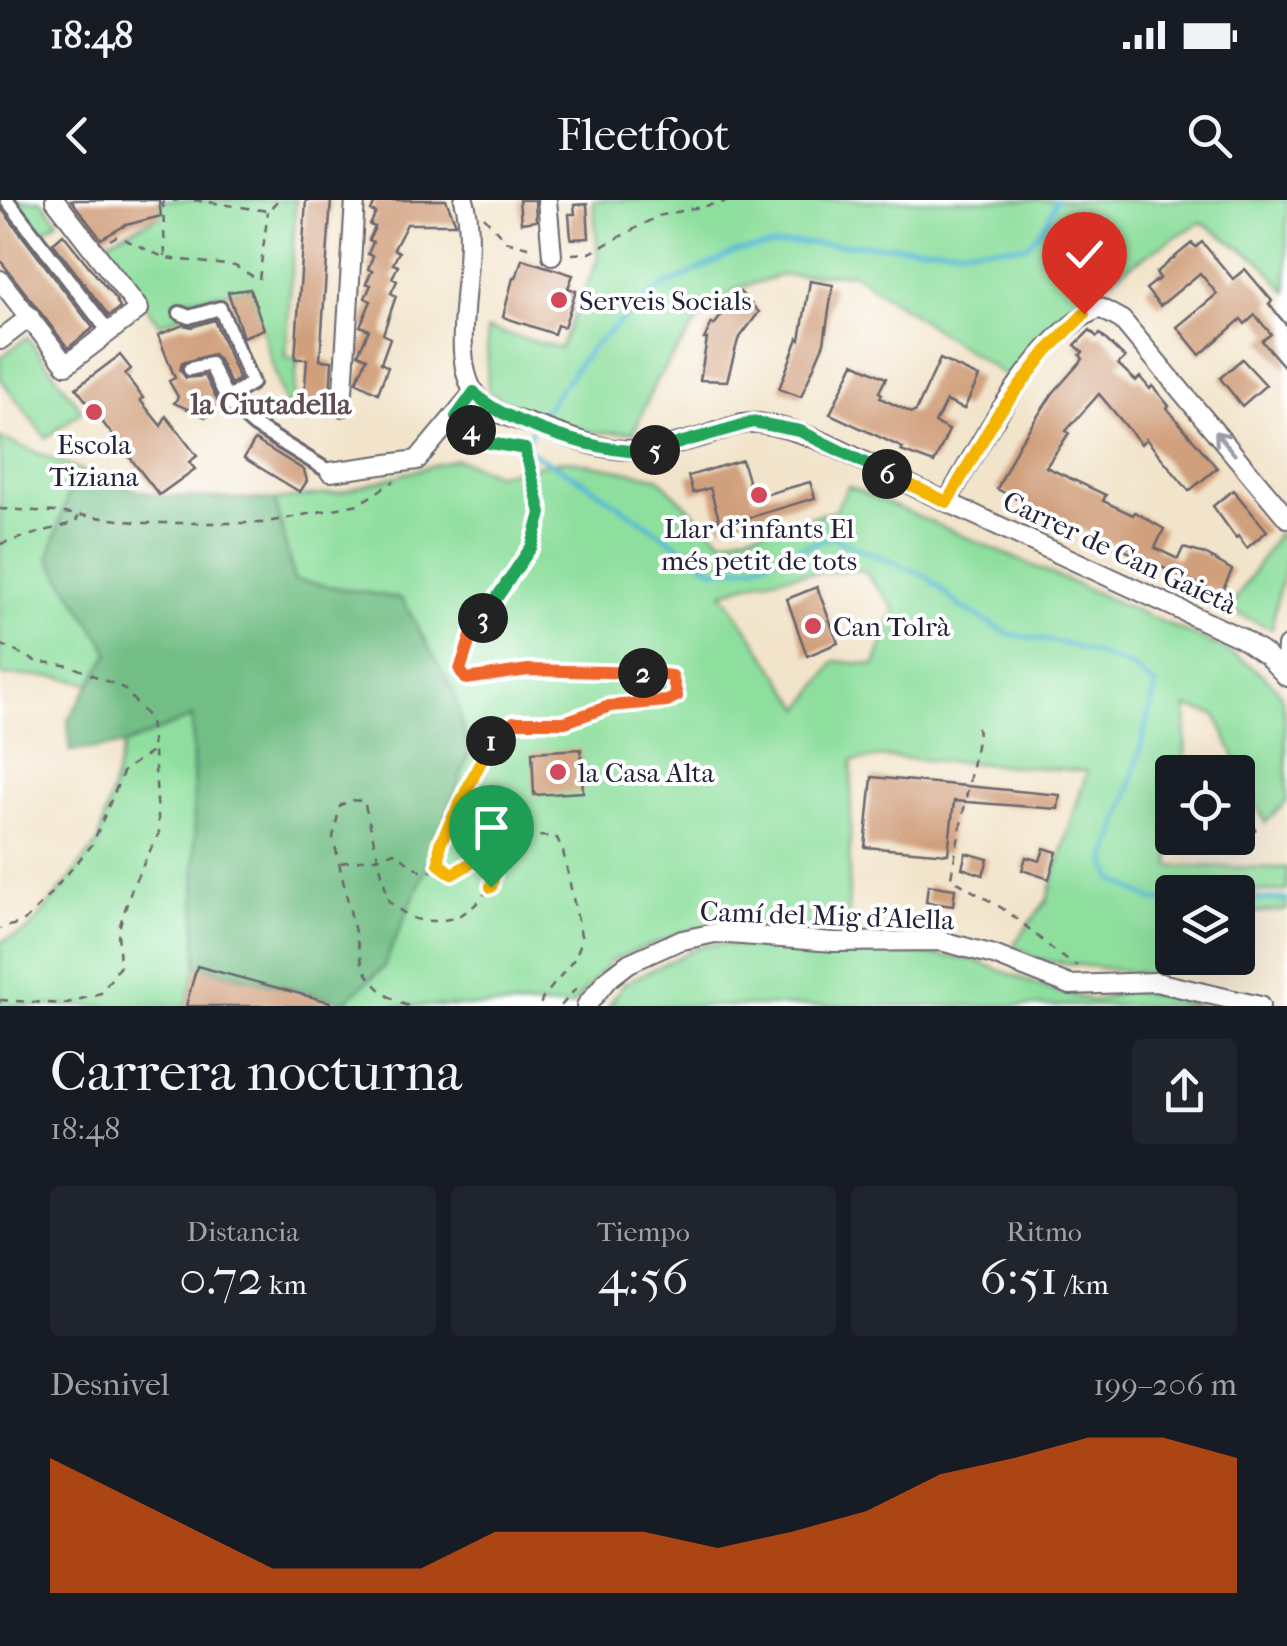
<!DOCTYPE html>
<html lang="es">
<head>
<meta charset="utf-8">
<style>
	:root { --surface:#171b24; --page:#20242c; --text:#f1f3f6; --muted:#9ea1a6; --accent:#ea580c }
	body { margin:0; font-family:"IM FELL French Canon",serif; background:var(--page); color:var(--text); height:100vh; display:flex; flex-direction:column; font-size:38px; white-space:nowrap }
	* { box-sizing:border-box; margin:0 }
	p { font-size:32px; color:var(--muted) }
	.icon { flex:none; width:55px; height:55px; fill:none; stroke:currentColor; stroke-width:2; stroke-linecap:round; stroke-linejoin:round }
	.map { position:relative; height:806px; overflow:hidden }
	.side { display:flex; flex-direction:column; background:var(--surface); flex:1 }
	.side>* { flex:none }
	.buttons { position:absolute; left:1155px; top:555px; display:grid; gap:20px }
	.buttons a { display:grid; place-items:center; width:100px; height:100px; border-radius:10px; background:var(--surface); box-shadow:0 10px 40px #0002; font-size:50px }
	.pin { position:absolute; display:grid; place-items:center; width:85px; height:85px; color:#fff; margin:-102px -42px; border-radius:50% 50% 50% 0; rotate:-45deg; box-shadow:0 0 10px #0007 }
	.pin .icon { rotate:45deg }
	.km { position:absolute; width:50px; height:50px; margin:-25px; border-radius:50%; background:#222; color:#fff; font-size:28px; line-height:50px; text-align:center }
	.round { display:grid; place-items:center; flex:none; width:105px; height:105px; border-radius:10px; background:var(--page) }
	.overview { display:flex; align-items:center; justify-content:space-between; height:170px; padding:0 50px }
	h1 { font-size:55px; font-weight:600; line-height:75px }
	.stats { display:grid; grid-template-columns:repeat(3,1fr); gap:15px; height:170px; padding:10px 50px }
	.stats div { display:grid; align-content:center; border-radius:10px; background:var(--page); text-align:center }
	.stats b { font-size:50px; font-weight:600 }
	.stats small { font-size:28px; font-weight:400 }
	.stats p { font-size:28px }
	.chart { height:280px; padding:20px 50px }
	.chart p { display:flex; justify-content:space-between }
	.chart svg { width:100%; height:180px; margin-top:10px; fill:var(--accent); opacity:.7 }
	.status { display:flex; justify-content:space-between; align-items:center; height:70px; padding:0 50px; background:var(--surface); direction:ltr }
	.status svg { height:28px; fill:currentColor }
	header { display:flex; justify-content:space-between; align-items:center; height:130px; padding:0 50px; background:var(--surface); font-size:45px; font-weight:600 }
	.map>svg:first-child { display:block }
	.green { fill:#8edf9e; stroke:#58806c; stroke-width:2.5; fill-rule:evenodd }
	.forest { fill:#72be85; stroke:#4a7060; stroke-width:2.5 }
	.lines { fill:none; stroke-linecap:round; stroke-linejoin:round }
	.stream { stroke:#54b9d3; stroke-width:5 }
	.building { fill:#d09f7b }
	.pedestrian-casing { stroke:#6b666d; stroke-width:18 }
	.minor-casing { stroke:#6b666d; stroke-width:22 }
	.path { stroke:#6b666d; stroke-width:2.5; stroke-dasharray:8 8; stroke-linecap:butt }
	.pedestrian { stroke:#fff; stroke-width:12 }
	.minor { stroke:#fff; stroke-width:18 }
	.oneway { stroke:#9c9ca7 }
	.split-1-casing { stroke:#fff; stroke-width:20 }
	.split-2-casing { stroke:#fff; stroke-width:20 }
	.split-3-casing { stroke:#fff; stroke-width:20 }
	.split-4-casing { stroke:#fff; stroke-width:20 }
	.split-5-casing { stroke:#fff; stroke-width:20 }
	.split-6-casing { stroke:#fff; stroke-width:20 }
	.split-7-casing { stroke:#fff; stroke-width:20 }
	.split-8-casing { stroke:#fff; stroke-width:20 }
	.split-1 { stroke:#f5b400; stroke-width:12 }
	.split-2 { stroke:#f0652b; stroke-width:12 }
	.split-3 { stroke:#f0652b; stroke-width:12 }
	.split-4 { stroke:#22a559; stroke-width:12 }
	.split-5 { stroke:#22a559; stroke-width:12 }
	.split-6 { stroke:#22a559; stroke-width:12 }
	.split-7 { stroke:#f5b400; stroke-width:12 }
	.split-8 { stroke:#f5b400; stroke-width:12 }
	.poi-dot { fill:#d1495b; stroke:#fff; stroke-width:4 }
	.labels { text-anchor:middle; stroke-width:8; stroke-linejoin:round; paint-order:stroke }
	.poi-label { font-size:28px; fill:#22223b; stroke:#fff; text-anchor:start }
	.street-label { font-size:28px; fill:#22223b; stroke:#fff }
	.neighbourhood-label { font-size:30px; font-weight:bold; fill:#5f4e51; stroke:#fff }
</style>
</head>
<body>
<div class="status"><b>18:48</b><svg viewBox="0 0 49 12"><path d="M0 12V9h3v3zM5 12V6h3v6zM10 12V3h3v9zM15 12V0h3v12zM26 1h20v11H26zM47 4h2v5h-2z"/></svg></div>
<header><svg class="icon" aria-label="back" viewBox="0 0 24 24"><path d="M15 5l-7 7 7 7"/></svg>Fleetfoot<svg class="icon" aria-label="search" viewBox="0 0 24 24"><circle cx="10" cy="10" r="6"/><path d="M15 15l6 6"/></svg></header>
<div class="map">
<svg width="1287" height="806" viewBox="0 0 1287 806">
	<rect width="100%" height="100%" fill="#fff"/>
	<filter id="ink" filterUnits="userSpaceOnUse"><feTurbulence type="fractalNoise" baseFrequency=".01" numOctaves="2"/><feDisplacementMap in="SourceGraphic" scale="20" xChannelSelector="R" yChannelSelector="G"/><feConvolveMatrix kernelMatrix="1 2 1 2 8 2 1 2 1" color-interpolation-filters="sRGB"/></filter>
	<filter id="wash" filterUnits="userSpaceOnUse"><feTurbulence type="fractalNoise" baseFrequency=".0048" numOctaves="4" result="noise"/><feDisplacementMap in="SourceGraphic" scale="40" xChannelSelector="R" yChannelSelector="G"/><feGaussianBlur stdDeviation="2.25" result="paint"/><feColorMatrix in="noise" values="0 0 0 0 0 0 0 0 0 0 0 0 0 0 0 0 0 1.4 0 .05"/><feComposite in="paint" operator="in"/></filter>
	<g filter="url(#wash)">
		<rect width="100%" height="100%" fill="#f2e4ca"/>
		<g class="green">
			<path d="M 12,0 L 41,0 L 58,21 L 42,33 Z"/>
			<path d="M 159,0 L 296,0 L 286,157 L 298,159 L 290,223 L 250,89 L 179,100 L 181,116 L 159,124 L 101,44 L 160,16 Z"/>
			<path d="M 593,0 L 1287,0 L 1287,92 L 1260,61 L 1201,22 C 1119,69 1069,103 1007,177 L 852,73 L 778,76 L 736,89 L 702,116 L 656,180 L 634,232 C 621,232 607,233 593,232 C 567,228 507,208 488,190 L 487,129 L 560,148 L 598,58 Z"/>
			<path d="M 27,137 L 82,211 L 46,238 L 0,178 L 0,158 Z"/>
			<path d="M 0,238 L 115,284 L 72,282 L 49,357 L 110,453 L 91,484 L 59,477 L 0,475 Z"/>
			<path d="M 456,259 L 496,274 L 566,260 L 657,277 L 722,340 L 835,311 L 848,286 L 1218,446 C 1236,456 1273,477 1281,496 C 1287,516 1287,577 1287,601 L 1265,623 L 1216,515 L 1187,507 L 1184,572 L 1172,572 L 1170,666 L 1287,668 L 1287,691 L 1172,692 L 1172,728 L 1161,742 L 1156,775 L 1035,759 L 1014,744 L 1047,700 L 1087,571 L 883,557 L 852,561 L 848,727 L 697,727 L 612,760 L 571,806 L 357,806 L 344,802 L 383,768 L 438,641 L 469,553 L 294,380 L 275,300 L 338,293 ZM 863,370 L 895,409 L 875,465 L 835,461 L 802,509 L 723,393 C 769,374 814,372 863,370 Z"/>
			<path d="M 1278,333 L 1287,343 C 1287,373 1274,399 1272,429 L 1229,410 Z"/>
			<path d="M 192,516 L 197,766 L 186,806 L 0,806 L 0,742 L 28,731 L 98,643 L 124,545 Z"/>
			<path d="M 1238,695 L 1287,701 L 1287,710 L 1238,714 Z"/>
			<path d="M 705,744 L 883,749 L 974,760 L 1048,789 L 1094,801 L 1130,789 L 1204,806 L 609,806 L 623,784 Z"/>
		</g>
		<path class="forest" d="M 72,282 L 115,284 L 159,296 L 275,300 L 294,380 L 402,399 L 455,494 L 469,553 L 438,641 L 383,768 L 344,802 L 197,766 L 192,517 L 124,545 L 70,551 L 68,519 L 110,453 L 49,358 Z"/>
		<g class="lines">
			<g class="stream">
				<path d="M 538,219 L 590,149 L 657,90 L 737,51 L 797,43 L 958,48 L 1027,46 L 1047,22 L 1056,0"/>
				<path d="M 532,229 L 525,249 L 580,279 L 714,370 L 751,366 L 831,337 L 926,376 L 961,407 L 1009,434 L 1071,445 L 1132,467 L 1156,486 L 1130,588 L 1106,662 L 1114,680 L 1156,701 L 1172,700"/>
				<path d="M 1238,699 L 1287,699"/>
			</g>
		</g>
		<g id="blocks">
			<g class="building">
				<path d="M 71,0 L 159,0 L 161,16 L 126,25 L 101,39 Z"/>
				<path d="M 306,0 L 331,0 L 320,160 L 332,161 L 329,216 L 303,214 L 307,159 L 295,159 Z"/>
				<path d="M 376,0 L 446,0 L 456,24 L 407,24 L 394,49 L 399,52 L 393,64 L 398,66 L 392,78 L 397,81 L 391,93 L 396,96 L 383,134 L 390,138 L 381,163 L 388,167 L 378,193 L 356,182 L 367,158 L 358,154 L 369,130 L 360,126 L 371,101 L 365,98 L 371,85 L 366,83 L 372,71 L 368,69 L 373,56 L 368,54 L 373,42 L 369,40 L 375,27 L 370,25 L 376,13 L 371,11 Z"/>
				<path d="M 519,0 L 535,0 L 536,21 L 521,23 Z"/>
				<path d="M 587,4 L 589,38 L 571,39 L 569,14 L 575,14 L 574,5 Z"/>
				<path d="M 0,7 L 93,128 L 68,148 L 0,60 Z"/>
				<path d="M 63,34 L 116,100 L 120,108 L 109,116 L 53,43 Z"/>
				<path d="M 1202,42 L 1233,79 L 1245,69 L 1272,101 L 1269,104 L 1287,126 L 1287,170 L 1262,141 L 1271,134 L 1255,115 L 1245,124 L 1241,119 L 1200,155 L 1177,127 L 1217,94 L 1200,73 L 1160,106 L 1146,89 L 1160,78 L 1156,73 L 1182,51 L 1192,43 L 1196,47 Z"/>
				<path d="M 522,59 L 573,75 L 568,88 L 576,91 L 564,127 L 557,125 L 554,134 L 503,117 L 513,78 L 516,78 Z"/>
				<path d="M 810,81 L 833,85 L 824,143 L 801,197 L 779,189 L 798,138 L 800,140 Z"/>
				<path d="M 250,89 L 264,129 L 243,137 L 228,92 Z"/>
				<path d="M 740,92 L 759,112 L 738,140 L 727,181 L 700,180 L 707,139 L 704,139 L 712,123 L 714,125 Z"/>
				<path d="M 214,120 L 239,179 L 231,184 L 219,160 L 213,154 L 182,163 L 180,170 L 186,178 L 205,176 L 222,210 L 205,217 L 174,203 L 178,197 L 169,181 L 175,178 L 158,135 L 183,125 L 192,127 Z"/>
				<path d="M 1090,130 L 1097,137 L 1100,134 L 1125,158 L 1118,164 L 1136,181 L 1140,177 L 1150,189 L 1152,186 L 1155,189 L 1169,206 L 1167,208 L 1217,268 L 1189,291 L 1146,239 L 1141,244 L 1099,194 L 1066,231 L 1069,233 L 1046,267 L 1106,295 L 1103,301 L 1133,315 L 1135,312 L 1164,329 L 1155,348 L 1178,359 L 1183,348 L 1205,354 L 1232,370 L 1221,394 L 1078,329 L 1076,332 L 1053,321 L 1054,318 L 997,289 L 1019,244 L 1053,193 L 1083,159 L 1080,155 L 1083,152 L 1075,145 Z"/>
				<path d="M 120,155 L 131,169 L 125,174 L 143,198 L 140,200 L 161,226 L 166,216 L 197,256 L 189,262 L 195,269 L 159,295 L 76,188 Z"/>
				<path d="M 940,159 L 979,177 L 964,209 L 946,201 L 935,223 L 949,230 L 934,263 L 901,251 L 903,248 L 830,214 L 854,163 L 886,178 L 879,192 L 882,194 L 880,198 L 912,213 L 916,211 Z"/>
				<path d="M 1242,159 L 1266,185 L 1242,206 L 1220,178 Z"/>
				<path d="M 255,240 L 304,270 L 307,281 L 300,292 L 244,258 Z"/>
				<path d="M 742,260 L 753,298 L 810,282 L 815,298 L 721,326 L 710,288 L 693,293 L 688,276 Z"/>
				<path d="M 1233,290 L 1267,331 L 1247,348 L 1238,336 L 1236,338 L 1213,306 Z"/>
				<path d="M 817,387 L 838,443 L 807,456 L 787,399 Z"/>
				<path d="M 581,549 L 583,592 L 534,595 L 532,552 Z"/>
				<path d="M 872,577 L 1060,595 L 1058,609 L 954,601 L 948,654 L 865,647 Z"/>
				<path d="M 1238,583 L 1241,583 L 1255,630 L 1241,634 Z"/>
				<path d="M 1044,648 L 1057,652 L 1049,679 L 1022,670 L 1026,657 L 1040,661 Z"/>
				<path d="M 966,653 L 988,659 L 983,675 L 962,668 Z"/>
				<path d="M 928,685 L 955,689 L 953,706 L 926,702 Z"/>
				<path d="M 197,766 L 330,802 L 330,806 L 186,806 Z"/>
			</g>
		</g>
	</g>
	<g filter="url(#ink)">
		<use href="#blocks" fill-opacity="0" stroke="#6b666d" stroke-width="2.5"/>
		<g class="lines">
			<g class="pedestrian-casing">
				<g id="pedestrian">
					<path d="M 7,0 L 109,132"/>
					<path d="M 180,113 L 189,117 L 220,108 L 252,183 L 227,198"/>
					<path d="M 190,169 L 210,164 L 230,204 L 255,226 L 330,272"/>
				</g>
			</g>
			<g class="minor-casing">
				<g id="minor">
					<path d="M 464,0 C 482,55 442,158 479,199 C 494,216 520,220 540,227 C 612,253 626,258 701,237 C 718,232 741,221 759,223 C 817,231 866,265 919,289 C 1026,339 1134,388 1241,438 L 1267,456 L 1287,477"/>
					<path d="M 547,0 L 552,55"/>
					<path d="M 0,80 L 66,165 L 139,109 L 55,0"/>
					<path d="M 0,140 L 30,117"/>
					<path d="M 342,207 L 355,0"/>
					<path d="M 330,272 L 417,260 L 474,192"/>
					<path d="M 947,302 C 978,246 1039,131 1100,108 L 1122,120 L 1287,318"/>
					<path d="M 1285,475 L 1287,446"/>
					<path d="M 586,806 L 607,780 L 629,763 L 678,741 L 715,733 L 834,742 L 941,741 L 994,755 L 1070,785 L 1156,782 L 1260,806"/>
				</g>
			</g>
			<g class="path">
				<path d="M 194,0 L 268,11 L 278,0"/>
				<path d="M 484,17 L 506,41 L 535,49"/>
				<path d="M 110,40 L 117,36 L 165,58 L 235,66 L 259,80 L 268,11"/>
				<path d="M 572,54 L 590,53 L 658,16 L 734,0"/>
				<path d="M 165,56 L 163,2 L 179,0"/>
				<path d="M 468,228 L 484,242 L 525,249 L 541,313 L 531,347 L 472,433 L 460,470 L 466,479 C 532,464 605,469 672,475 L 677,496 L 667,501 L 610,505 L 565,522 L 514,522 L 493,537 L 440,644 L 439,664 L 453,674 C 484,655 520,629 557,638 L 563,651 L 582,740 L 575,758 L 542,799 L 540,806"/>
				<path d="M 0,309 L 55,312 L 143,323 L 262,323 L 359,304 L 394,281"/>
				<path d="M 0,344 L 76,322 L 78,316"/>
				<path d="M 0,444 L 35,461 L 71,466 L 123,488 L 150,519 L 153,551 L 124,570 L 92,645 L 45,700 L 22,723 L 0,728"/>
				<path d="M 977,527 L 978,535 L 951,677 C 970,692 994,701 1013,716 C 1035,732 1053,753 1077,766"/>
				<path d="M 341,663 C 359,659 377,660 394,652 L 421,671 L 444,671"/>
				<path d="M 0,800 L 64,804 L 101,793 L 120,766 L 118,731 L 133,685 L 159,633 L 154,552"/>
				<path d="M 0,802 L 0,803"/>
				<path d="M 408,806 C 386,798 375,787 363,767 L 333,637 L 340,606 L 350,600 L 364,601 L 389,702 C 398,708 406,716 416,719 C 464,730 497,694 499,649"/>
				<path d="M 561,806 L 578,786"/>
			</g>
			<use href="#pedestrian" class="pedestrian"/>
			<use href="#minor" class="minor"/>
		</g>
		<defs><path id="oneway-shaft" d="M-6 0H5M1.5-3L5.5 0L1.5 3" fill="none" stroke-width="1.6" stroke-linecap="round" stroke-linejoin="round" transform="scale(2.5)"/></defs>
		<use class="oneway" href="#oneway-shaft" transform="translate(1225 243) rotate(-130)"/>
	</g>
	<g class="lines" filter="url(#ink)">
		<g class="split-1-casing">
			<path id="split-1" d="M 491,687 L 499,647 L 452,674 L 439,664 L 440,644 L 491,541"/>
		</g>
		<g class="split-2-casing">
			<path id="split-2" d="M 491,541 L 514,522 L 565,522 L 610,506 L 667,501 L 677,496 L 672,476 L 643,473"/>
		</g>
		<g class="split-3-casing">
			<path id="split-3" d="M 483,418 L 472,433 L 460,470 L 466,479 L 528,470 L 643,473"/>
		</g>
		<g class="split-4-casing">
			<path id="split-4" d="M 471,230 L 484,242 L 525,249 L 541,313 L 532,346 L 483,418"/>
		</g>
		<g class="split-5-casing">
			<path id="split-5" d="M 471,230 L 456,217 L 474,192 C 497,222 616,259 655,250"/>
		</g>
		<g class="split-6-casing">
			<path id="split-6" d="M 655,250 L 753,222 L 800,231 L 887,274"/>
		</g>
		<g class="split-7-casing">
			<path id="split-7" d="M 887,274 L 947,302 L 998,214 L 1046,152"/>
		</g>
		<g class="split-8-casing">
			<path id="split-8" d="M 1046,152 L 1084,114"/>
		</g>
		<use href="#split-1" class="split-1"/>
		<use href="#split-2" class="split-2"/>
		<use href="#split-3" class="split-3"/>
		<use href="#split-4" class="split-4"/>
		<use href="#split-5" class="split-5"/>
		<use href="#split-6" class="split-6"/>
		<use href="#split-7" class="split-7"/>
		<use href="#split-8" class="split-8"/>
	</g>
	<g class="poi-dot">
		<circle cx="559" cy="100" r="10"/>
		<circle cx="94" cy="212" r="10"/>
		<circle cx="759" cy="295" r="10"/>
		<circle cx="813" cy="426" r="10"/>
		<circle cx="558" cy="572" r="10"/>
	</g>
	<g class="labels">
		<g class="poi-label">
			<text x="579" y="110">Serveis Socials</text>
			<text x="94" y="254" text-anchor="middle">Escola<tspan x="94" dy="32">Tiziana</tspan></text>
			<text x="759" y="338" text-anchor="middle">Llar d'infants El<tspan x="759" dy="32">més petit de tots</tspan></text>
			<text x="833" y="436">Can Tolrà</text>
			<text x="578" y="582">la Casa Alta</text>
		</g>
		<g class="street-label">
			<text transform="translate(1120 352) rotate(25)" y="10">Carrer de Can Gaietà</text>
			<text transform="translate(827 715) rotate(2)" y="10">Camí del Mig d'Alella</text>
		</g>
		<g class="neighbourhood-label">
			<text x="271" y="214">la Ciutadella</text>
		</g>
	</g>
</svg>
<div class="buttons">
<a><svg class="icon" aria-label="locate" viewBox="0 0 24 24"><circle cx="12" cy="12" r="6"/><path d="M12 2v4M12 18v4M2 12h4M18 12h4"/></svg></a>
<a><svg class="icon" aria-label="layers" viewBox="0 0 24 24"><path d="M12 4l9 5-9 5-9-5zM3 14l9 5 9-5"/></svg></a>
</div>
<div class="pin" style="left:491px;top:687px;background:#1e9e55"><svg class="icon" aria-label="arrive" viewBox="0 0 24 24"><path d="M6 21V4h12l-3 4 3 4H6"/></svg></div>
<div class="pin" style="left:1084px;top:114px;background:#d93025"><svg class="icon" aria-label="check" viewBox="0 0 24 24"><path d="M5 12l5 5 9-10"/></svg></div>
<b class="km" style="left:491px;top:541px">1</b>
<b class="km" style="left:643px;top:473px">2</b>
<b class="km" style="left:483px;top:418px">3</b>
<b class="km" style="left:471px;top:230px">4</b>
<b class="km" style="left:655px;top:250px">5</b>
<b class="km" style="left:887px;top:274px">6</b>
</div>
<section class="side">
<div class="overview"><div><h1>Carrera nocturna</h1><p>18:48</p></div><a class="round"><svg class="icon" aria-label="share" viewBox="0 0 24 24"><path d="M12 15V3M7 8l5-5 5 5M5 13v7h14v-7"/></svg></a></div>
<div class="stats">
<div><p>Distancia</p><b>0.72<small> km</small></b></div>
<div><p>Tiempo</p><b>4:56</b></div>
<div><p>Ritmo</p><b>6:51<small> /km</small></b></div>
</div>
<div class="chart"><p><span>Desnivel</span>199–206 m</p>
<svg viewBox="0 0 160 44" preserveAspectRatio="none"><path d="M0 44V11L10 20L20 29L30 38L40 38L50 38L60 29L70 29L80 29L90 33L100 29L110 24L120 15L130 11L140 6L150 6L160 11V44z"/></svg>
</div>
</section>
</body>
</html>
